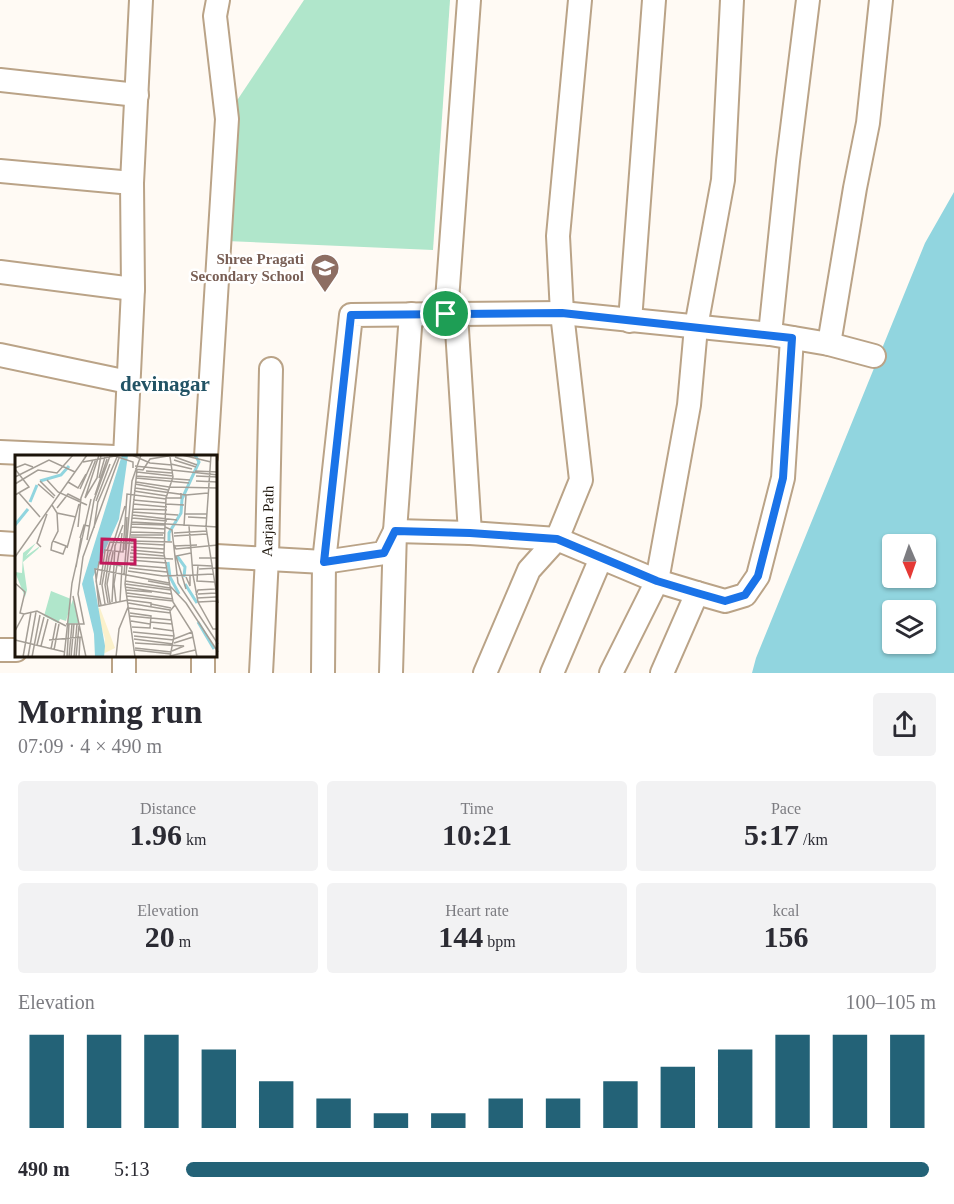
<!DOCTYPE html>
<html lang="en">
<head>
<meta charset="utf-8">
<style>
	:root { --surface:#fff; --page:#f2f2f3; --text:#2b2b33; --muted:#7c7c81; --accent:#236277 }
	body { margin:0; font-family:"Times New Roman",serif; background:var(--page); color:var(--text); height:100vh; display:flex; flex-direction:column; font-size:22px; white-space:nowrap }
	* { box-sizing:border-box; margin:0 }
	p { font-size:20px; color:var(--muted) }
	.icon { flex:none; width:33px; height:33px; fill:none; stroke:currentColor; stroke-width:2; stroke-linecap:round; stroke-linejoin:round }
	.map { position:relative; height:673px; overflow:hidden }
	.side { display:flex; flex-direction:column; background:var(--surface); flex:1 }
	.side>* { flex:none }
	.needle { width:39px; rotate:178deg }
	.tools { position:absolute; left:882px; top:534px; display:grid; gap:12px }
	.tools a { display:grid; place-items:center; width:54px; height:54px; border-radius:6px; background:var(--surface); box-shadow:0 2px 4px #0004; font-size:30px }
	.pin { position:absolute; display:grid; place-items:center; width:51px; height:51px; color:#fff; margin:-26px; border:3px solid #fff; border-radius:50%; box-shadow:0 2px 6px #0007 }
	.round { display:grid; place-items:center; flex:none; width:63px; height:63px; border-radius:6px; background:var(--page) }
	.head { display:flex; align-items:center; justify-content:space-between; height:102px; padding:0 18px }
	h1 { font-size:33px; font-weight:600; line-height:45px }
	.stats { display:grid; grid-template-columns:repeat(3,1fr); gap:9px; height:102px; padding:6px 18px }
	.stats div { display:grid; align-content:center; border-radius:6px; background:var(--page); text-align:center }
	.stats b { font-size:30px; font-weight:600 }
	.stats small { font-size:16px; font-weight:400 }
	.stats p { font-size:16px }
	.chart { height:168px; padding:12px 18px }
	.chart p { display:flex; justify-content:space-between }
	.chart svg { width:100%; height:108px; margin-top:6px; stroke:var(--accent); stroke-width:6 }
	ul { padding:0 18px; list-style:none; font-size:20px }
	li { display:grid; grid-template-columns:96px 72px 1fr; align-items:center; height:45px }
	li i { height:15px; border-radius:8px; background:var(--accent) }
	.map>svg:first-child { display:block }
	.green { fill:#b0e6cb }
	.water { fill:#91d5df; fill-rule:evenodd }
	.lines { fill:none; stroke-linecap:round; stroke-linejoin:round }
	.minor-casing { stroke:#baa387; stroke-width:26 }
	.minor { stroke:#fff; stroke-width:22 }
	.route-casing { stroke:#fff; stroke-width:12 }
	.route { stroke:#1a73e8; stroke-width:8 }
	.labels { text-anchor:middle; stroke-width:5; stroke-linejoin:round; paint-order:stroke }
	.education-label { font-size:15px; font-weight:bold; fill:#785e54; stroke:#fff; text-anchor:end }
	.street-label { font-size:15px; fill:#1b1309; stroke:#fff }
	.district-label { font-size:21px; font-weight:bold; fill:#225365; stroke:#fff }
	.inset-river { fill:none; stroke:#91d5df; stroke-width:3 }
	.inset-road { fill:none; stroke:#a49e96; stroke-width:1.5 }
	.view { fill:#c2185b; fill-opacity:0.15; stroke:#c2185b; stroke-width:3 }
	.inset-edge { fill:none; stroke:#1b1309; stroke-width:3 }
</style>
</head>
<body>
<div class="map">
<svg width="954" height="673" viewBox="0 0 954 673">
	<rect width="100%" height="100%" fill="#fffaf4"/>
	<path class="green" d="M 304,0 L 450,0 L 433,250 L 226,241 L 234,105 Z"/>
	<path class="water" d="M 954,192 L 954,673 L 752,673 L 756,658 L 925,243 ZM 892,544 L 926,544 L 926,578 L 892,578 ZM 892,610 L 926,610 L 926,644 L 892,644 Z"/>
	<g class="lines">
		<g class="minor-casing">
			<g id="minor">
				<path d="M 0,80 L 137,95"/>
				<path d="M 0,171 L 132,183"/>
				<path d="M 0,272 L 133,289"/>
				<path d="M 446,314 L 469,0"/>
				<path d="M 456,314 L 470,533"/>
				<path d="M 630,321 L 654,0"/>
				<path d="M 770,334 L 788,161 L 808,0"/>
				<path d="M 829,344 L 855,188 L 868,123 L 881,0"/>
				<path d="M 0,355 L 128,382"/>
				<path d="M 0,452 L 115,457"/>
				<path d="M 125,457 L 133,289 L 132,183 L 141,0"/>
				<path d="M 206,457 L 227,119 L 215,16 L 218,0"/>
				<path d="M 0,543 L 16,544"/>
				<path d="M 216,556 L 324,562 L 384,553 L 395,531 L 470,533 L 557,539 L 657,581 L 697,593 L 725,601 L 745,595 L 758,576 L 783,478 L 792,338"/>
				<path d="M 0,650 L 16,650"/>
				<path d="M 203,656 L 203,673"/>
				<path d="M 124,673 L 124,656"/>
				<path id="s1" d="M 261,673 L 267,558 L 271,369"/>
				<path d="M 323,673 L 324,562 L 351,315 L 562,313 L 770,334 L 829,344 L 874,356"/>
				<path d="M 391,673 L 395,531 L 411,314"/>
				<path d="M 485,673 L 529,570 L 557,539 L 581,480 L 562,313 L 558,236 L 580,0"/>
				<path d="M 552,673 L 601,558"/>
				<path d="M 611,673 L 657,581 L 689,405 L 696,327 L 723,180 L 732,0"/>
				<path d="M 662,673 L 697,593"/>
			</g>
		</g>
		<use href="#minor" class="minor"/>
	</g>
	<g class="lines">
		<g class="route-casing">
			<path id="route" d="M 562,313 L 792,338 L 783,478 L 758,576 L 745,595 L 725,601 L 697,593 L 657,581 L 557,539 L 470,533 L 395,531 L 384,553 L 324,562 L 351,315 Z"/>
		</g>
		<use href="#route" class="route"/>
	</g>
	<defs>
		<g id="school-pin" transform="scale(1.5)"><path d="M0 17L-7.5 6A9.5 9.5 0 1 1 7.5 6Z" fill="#8d6e63" stroke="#fff"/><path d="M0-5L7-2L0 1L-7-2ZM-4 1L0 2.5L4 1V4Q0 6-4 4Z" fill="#fff"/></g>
	</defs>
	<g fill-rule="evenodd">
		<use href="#school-pin" x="325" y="268"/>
	</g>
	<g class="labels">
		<g class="education-label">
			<text x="304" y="264">Shree Pragati<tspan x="304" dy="17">Secondary School</tspan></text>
		</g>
		<g class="street-label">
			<text dy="5" stroke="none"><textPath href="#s1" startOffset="152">Aarjan Path</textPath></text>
		</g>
		<g class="district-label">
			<text x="165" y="391">devinagar</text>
		</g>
	</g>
	<g transform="translate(15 455)">
		<rect width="202" height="202" fill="#fffaf4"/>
		<path d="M 21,88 L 11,101 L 25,91 L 23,94 L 8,107 L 12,135 L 10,142 L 0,117 L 7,118 L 8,98 ZM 36,136 L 56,144 L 56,150 L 58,144 L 64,168 L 52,169 L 55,152 L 51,166 L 45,164 L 43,168 L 29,161 Z" fill="#b0e6cb"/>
		<path d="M 85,153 L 100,193 L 88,199 L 90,184 L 81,154 Z" fill="#fbf1cb"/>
		<path d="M 107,0 L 113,0 L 104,64 L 78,122 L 90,191 L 89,202 L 80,202 L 79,179 L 67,129 Z" fill="#91d5df"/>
		<path class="inset-river" d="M 25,26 L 46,20 L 54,11M 15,47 L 22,30M 0,70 L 13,54M 154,86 L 154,78 L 166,58 L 167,44 L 184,7 L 180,0M 162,101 L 170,112 L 169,122M 153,107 L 155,122 L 164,139M 170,129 L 182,148M 183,167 L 199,194"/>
		<path class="inset-road" d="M 117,0 L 135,8 L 157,10M 167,0 L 196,7M 196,0 L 191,72 L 203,148M 155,2 L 158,22 L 151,43 L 149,99 L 158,147 L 177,177 L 182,202M 160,2 L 182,10M 159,5 L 181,12M 68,7 L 100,1 L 118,7 L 118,13M 156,9 L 177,14M 120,11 L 203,20M 0,13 L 10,9 L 18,12M 0,14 L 14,32 L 0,40M 120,14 L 128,15 L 135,4 L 159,0M 131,16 L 157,18M 180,16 L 203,17M 122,17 L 158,21M 121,21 L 175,25M 181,21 L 203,22M 0,22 L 34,5 L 60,17M 84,23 L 90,2M 121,23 L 174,28M 32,25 L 43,37 L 72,50M 25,26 L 40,41M 181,26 L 203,27M 53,27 L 63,33 L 71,19M 121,27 L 154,32M 0,29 L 23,15 L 42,18 L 58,0M 23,29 L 39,43M 120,29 L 153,35M 154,32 L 203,33M 120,33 L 171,40 L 169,71M 65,34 L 78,5M 119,36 L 152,41M 4,38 L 25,62M 80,40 L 92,4M 171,40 L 193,38M 70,43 L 84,0M 70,43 L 82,23 L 86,0M 151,43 L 166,43 L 166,38M 118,45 L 151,48M 81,46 L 95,9M 83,47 L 102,2M 118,49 L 152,52M 151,49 L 169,50M 37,50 L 42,58 L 61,62M 42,53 L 53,39 L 65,45M 118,54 L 152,55M 117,57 L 163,60M 170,59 L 192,59M 117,60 L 162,65M 173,62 L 192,63M 117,63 L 152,66M 117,67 L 203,72M 117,69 L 150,70M 63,72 L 66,43 L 81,4M 116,72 L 150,74M 150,72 L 157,75 L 163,128 L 203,189M 79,73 L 83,46M 116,77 L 150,78M 159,78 L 192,76M 116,80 L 148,80M 159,81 L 192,79M 116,82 L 150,83M 65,83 L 69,70 L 74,71M 72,85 L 79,45 L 95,1M 38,86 L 51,91 L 48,99 L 36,95 L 37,88 L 43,76 L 42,58M 116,86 L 157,87M 159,90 L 161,94 L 203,90M 159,91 L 182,90M 26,92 L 22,88 L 32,59M 116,92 L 149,94M 52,93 L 64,49M 89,95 L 108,97 L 112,39 L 151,44M 110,95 L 112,62M 116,95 L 149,98M 92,96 L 95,87 L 150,90M 105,97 L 107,78M 115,98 L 149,101M 0,102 L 72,0M 115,102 L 158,104M 184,103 L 203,103M 115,105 L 152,108M 115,110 L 152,113M 177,110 L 197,111M 183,110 L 182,126 L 199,127M 61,112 L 66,83M 114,113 L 152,117M 184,114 L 203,113M 113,116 L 148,121 L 178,120 L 174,71M 109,119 L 117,26 L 126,0M 198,119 L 178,120 L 183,147 L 198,174 L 203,174M 171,122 L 175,131 L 175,121M 110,126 L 155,133M 133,126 L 155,130M 0,128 L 10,137 L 5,158 L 9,159 L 0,176M 110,129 L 156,135M 85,130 L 90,96M 155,131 L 171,148 L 203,197M 110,132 L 156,139M 171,134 L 161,101 L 176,98M 111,135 L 137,137M 112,138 L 158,144M 183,139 L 201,138M 181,140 L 183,135 L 200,134M 58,141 L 71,202M 112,141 L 158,146M 182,143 L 201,142M 97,147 L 100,91 L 108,70M 101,147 L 99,129 L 104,97M 183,147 L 203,146M 93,148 L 90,130 L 94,102 L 110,51M 95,148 L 92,129 L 98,97M 113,148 L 155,155M 90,149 L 87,130 L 93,96M 136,149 L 156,153M 86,150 L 81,126 L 84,107 L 107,111 L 105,146M 136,152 L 136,148 L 113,145 L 84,151 L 80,114 L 154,128M 114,153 L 156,158M 115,158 L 136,161 L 135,173 L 117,172M 9,159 L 22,156 L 51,171M 115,161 L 135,163M 136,163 L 157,165M 116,166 L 135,169M 135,167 L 157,169M 51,169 L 69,169 L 63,139 L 68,102 L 104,3M 138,173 L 159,176M 118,177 L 159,181M 119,181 L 159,185M 119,184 L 158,189M 159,184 L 177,177M 0,185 L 50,197M 34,185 L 67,182M 120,188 L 169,191 L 157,196M 159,188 L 178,182M 22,190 L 29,162M 26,191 L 33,164M 120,193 L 156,197M 36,194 L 41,168M 39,195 L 44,169M 120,195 L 156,199M 155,201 L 180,195M 8,202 L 16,157M 13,202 L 21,157M 17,202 L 25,160M 49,202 L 57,128 L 76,44M 52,202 L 54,169M 54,202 L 57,169M 56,202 L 59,169M 59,202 L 62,169M 61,202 L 64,171M 64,202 L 65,183M 101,202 L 104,174 L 113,152M 120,202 L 110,129 L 122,15M 125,202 L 150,202M 155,202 L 159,181 L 155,156 L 160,150"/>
		<path class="view" d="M 87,84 L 120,85 L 120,109 L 86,108 Z"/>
		<rect width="202" height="202" class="inset-edge"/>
	</g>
</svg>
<div class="tools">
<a><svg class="needle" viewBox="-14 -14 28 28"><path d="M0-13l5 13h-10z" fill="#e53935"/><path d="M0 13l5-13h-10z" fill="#7c7c81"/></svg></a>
<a><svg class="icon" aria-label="layers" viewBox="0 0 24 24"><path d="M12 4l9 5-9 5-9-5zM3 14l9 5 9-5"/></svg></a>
</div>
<div class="pin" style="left:446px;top:314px;background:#1e9e55"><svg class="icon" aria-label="arrive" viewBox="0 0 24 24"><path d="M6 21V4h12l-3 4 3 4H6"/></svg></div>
</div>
<section class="side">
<div class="head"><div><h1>Morning run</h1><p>07:09 · 4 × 490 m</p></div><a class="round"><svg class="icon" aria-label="share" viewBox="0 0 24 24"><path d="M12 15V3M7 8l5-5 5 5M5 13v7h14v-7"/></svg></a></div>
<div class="stats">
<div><p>Distance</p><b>1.96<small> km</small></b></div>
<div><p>Time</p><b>10:21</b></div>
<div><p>Pace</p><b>5:17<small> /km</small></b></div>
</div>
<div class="stats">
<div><p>Elevation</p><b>20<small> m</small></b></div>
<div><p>Heart rate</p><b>144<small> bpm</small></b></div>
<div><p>kcal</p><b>156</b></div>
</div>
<div class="chart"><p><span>Elevation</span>100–105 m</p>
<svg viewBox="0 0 160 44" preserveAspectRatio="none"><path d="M5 44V6M15 44V6M25 44V6M35 44V12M45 44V25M55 44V32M65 44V38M75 44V38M85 44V32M95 44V32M105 44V25M115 44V19M125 44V12M135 44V6M145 44V6M155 44V6"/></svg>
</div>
<ul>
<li><b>490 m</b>5:13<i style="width:99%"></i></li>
</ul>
</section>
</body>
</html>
